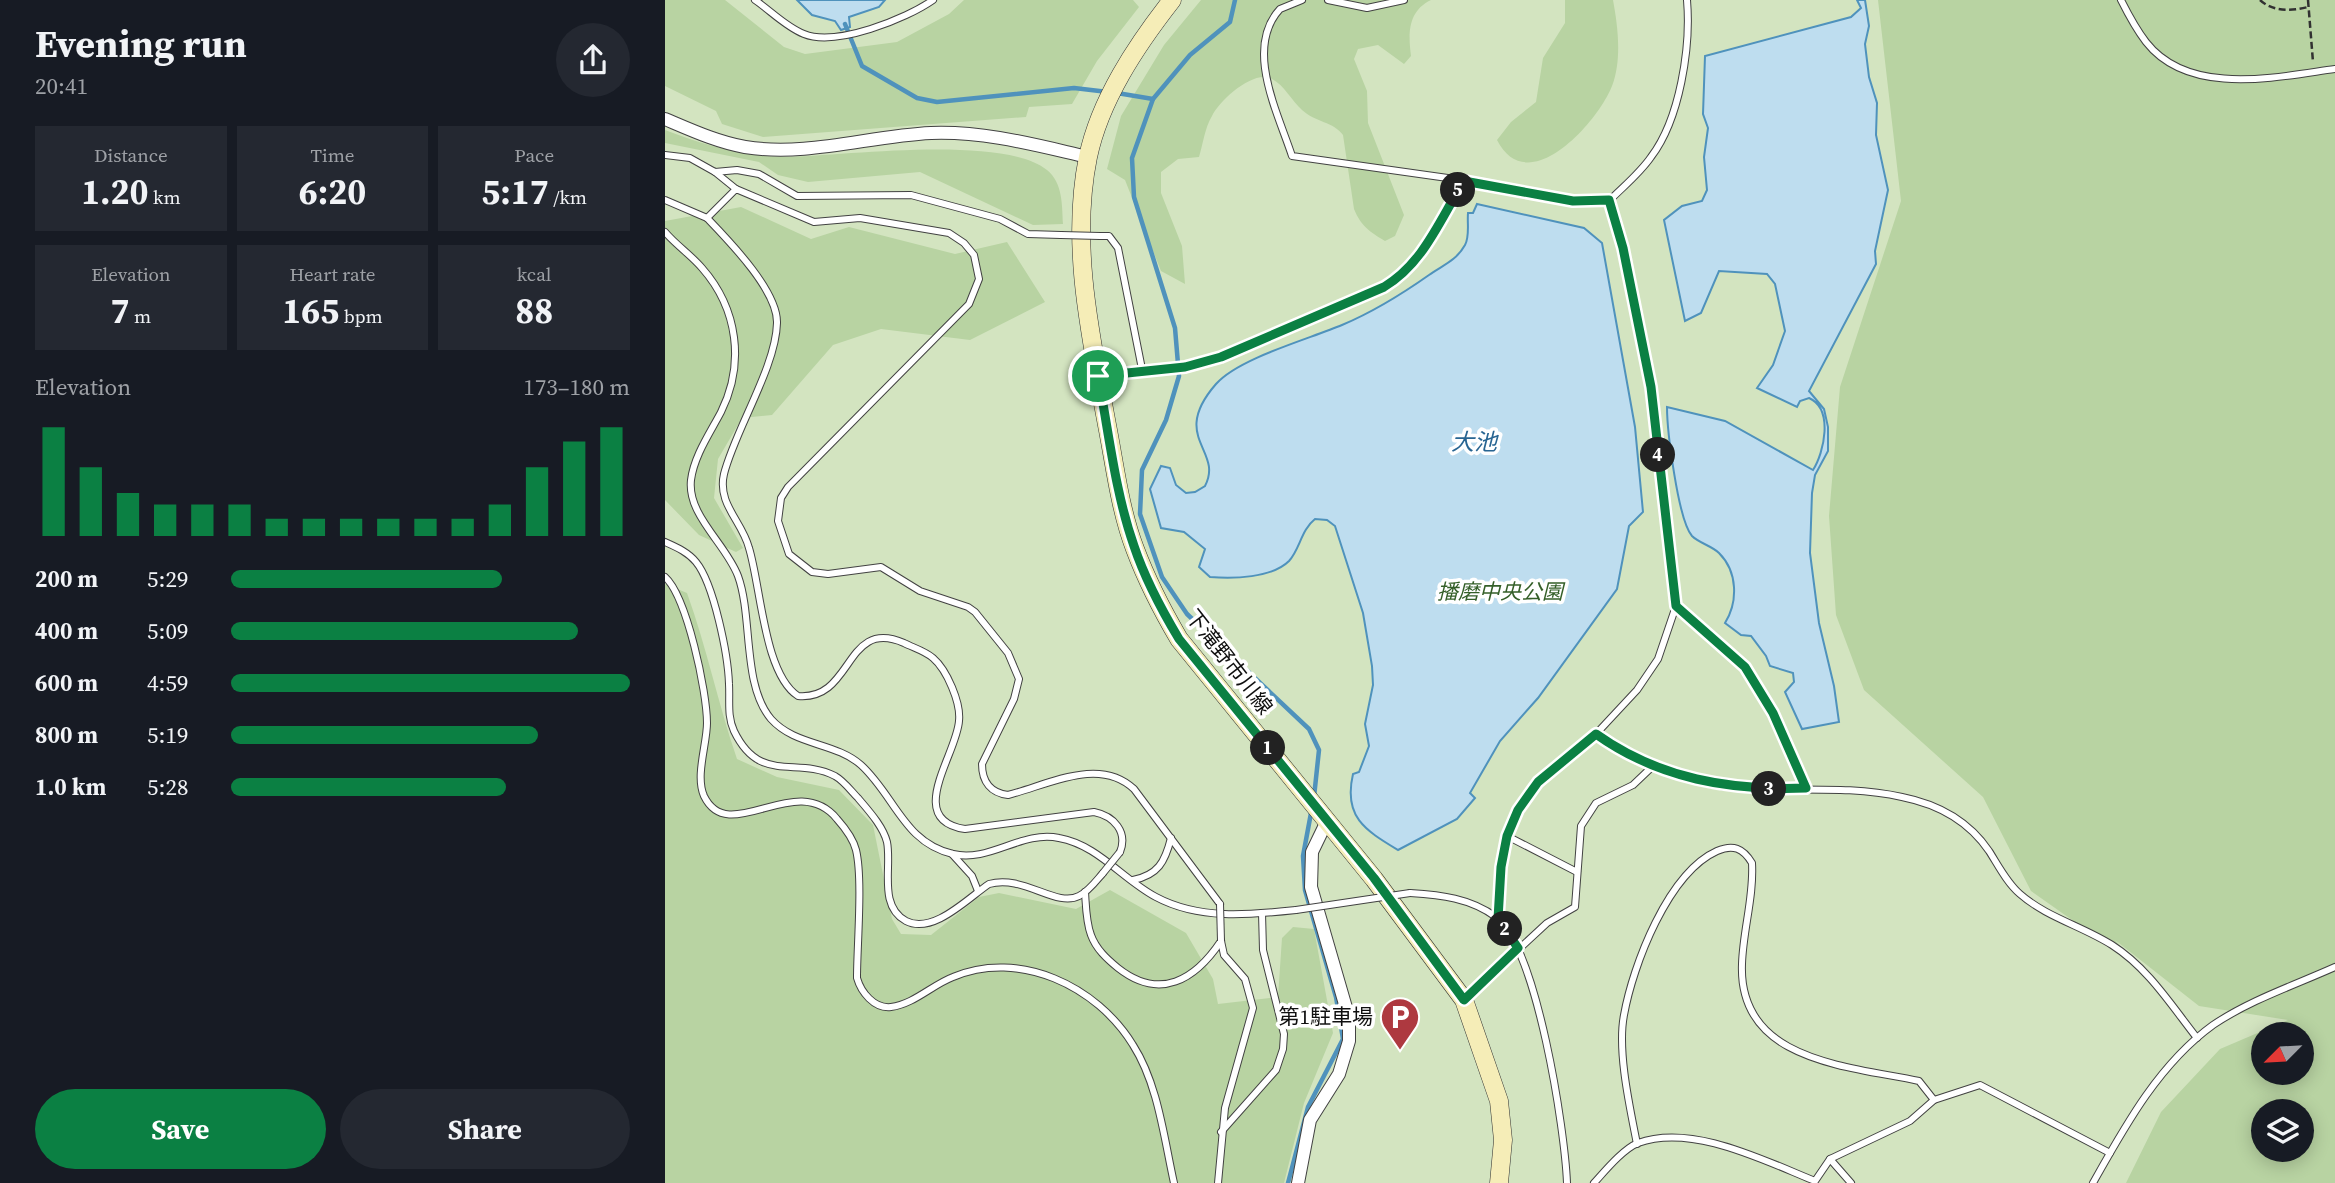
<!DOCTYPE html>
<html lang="en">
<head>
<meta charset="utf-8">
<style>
	:root { --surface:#171b24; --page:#242831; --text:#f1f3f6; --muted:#9ea1a6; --accent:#0b8043 }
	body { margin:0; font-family:"Source Serif 4","Noto Sans JP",serif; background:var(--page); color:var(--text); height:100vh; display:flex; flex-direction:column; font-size:26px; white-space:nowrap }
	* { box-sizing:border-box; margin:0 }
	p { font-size:23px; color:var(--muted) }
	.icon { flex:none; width:38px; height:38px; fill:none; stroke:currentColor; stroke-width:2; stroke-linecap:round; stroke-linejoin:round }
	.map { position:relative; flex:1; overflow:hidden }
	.details { display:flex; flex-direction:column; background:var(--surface); width:665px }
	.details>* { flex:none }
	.needle { width:46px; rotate:246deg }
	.tools { position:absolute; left:1586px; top:1022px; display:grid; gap:14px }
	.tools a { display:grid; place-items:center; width:63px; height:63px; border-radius:50%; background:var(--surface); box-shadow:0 4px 18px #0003; font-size:35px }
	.pin { position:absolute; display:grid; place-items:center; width:60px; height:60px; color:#fff; margin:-30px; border:4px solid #fff; border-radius:50%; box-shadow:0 2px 7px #0007 }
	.km { position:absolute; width:35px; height:35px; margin:-18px; border-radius:50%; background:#222; color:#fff; font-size:19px; line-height:35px; text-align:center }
	.round { display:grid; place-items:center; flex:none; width:74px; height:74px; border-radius:37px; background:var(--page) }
	.overview { display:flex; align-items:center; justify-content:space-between; height:119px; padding:0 35px }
	h1 { font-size:38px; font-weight:700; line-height:52px }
	.metrics { display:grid; grid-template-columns:repeat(3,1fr); gap:10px; height:119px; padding:7px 35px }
	.metrics div { display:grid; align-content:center; border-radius:0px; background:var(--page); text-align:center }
	.metrics b { font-size:35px; font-weight:700 }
	.metrics small { font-size:19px; font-weight:400 }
	.metrics p { font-size:19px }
	.chart { height:196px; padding:14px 35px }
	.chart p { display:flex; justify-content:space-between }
	.chart svg { width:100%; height:126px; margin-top:7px; stroke:var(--accent); stroke-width:6 }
	.action { display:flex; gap:14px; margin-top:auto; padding:14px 35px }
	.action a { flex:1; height:80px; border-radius:42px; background:var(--accent); color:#fff; font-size:28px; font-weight:700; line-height:80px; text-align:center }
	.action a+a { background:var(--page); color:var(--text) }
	ul { padding:0 35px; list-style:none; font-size:23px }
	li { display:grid; grid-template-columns:112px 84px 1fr; align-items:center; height:52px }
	li i { height:18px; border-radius:9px; background:var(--accent) }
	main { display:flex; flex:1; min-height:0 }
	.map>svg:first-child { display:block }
	.green { fill:#d3e4c0; fill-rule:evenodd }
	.forest { fill:#b8d3a2; fill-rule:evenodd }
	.water { fill:#beddef; stroke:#4f92bc; stroke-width:2 }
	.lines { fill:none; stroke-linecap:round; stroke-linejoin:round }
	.stream { stroke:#4f92bc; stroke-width:4.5 }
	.lane-casing { stroke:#424242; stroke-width:8 }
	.street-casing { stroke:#424242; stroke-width:14 }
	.secondary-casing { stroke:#313131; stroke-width:19 }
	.path { stroke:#313131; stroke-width:2.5; stroke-dasharray:7 3.5; stroke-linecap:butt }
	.lane { stroke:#fff; stroke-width:6 }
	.street { stroke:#fff; stroke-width:12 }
	.secondary { stroke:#f5edb7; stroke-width:18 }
	.lane-bridge-casing { stroke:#424242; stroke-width:8; stroke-linecap:butt }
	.lane-bridge { stroke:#fff; stroke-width:6 }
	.route-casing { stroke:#fff; stroke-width:14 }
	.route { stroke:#0b8043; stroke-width:9 }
	.labels { text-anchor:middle; stroke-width:7; stroke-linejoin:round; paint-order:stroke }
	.park-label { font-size:21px; font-style:italic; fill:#345f28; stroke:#fff }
	.street-label { font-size:21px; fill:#0f0f0f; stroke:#fff }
	.poi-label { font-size:21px; fill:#0f0f0f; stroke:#fff; text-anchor:end }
	.water-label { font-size:23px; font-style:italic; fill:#286592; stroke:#fff }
</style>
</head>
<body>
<main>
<section class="details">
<div class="overview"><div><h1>Evening run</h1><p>20:41</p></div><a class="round"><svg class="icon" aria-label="share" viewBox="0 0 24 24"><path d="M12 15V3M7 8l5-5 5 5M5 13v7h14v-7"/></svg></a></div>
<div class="metrics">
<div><p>Distance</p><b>1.20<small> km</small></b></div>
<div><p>Time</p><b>6:20</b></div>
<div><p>Pace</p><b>5:17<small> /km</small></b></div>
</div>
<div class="metrics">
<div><p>Elevation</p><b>7<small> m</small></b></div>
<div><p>Heart rate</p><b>165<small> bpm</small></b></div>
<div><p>kcal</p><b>88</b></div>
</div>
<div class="chart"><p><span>Elevation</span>173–180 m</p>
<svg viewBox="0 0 160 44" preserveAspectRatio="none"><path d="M5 44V6M15 44V20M25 44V29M35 44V33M45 44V33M55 44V33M65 44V38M75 44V38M85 44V38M95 44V38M105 44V38M115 44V38M125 44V33M135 44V20M145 44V11M155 44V6"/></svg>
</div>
<ul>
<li><b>200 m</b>5:29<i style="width:68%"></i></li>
<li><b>400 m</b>5:09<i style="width:87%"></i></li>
<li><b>600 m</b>4:59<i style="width:100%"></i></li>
<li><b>800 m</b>5:19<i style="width:77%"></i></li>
<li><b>1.0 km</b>5:28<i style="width:69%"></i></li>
</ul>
<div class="action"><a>Save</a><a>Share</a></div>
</section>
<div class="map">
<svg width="1670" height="1183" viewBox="0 0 1670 1183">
	<rect width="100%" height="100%" fill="#fdfbf3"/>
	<path class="green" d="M 0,0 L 1670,0 L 1670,1183 L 493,1183 L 311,987 L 82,828 L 0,609 ZM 1598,1034 L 1636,1034 L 1636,1073 L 1598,1073 ZM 1598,1111 L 1636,1111 L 1636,1150 L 1598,1150 Z"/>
	<g class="forest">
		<path d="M 0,0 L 60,0 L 119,47 L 140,54 L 232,42 L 284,14 L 299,0 L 468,0 L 474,7 L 432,61 L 407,104 L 364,107 L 361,117 L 98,137 L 57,124 L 51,111 L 0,86 Z"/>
		<path d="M 536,0 L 766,0 C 743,11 743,33 746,56 L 739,64 L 713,45 L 693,49 L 689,59 L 702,91 L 703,123 L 739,215 L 730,236 L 720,241 C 705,232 696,226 689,209 L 678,135 C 669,122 650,122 637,110 C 627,101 619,85 607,79 C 589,69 555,100 547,116 C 540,127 538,144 534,157 L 513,159 L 496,172 L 496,193 L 517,246 L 520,284 L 496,271 L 460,180 L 442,169 L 456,116 L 499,45 Z"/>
		<path d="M 900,0 L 948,0 C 953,27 957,60 947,86 C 933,122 863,201 832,140 L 846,122 L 871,102 L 878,58 L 900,23 Z"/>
		<path d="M 1213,0 L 1670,0 L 1670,1183 L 1461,1183 L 1496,1112 L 1555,1049 L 1623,1020 L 1534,1006 L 1450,940 L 1478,970 L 1366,891 L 1318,797 L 1199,690 L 1171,615 L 1164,516 L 1175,387 L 1236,201 ZM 1598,1034 L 1636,1034 L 1636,1073 L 1598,1073 ZM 1598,1111 L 1636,1111 L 1636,1150 L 1598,1150 Z"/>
		<path d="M 0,130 C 36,144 80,157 119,157 C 177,156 338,134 382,170 C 398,183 397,205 398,224 L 368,225 L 255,172 L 143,182 L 113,175 L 94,162 L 0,143 Z"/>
		<path d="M 76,207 L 146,239 L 184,227 L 290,254 L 342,242 L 380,302 L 305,340 L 216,329 L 168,345 L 107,415 L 77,418 L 53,459 L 49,498 L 78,548 L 71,552 L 34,535 L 0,500 L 0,221 Z"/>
		<path d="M 0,584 L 22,593 C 42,648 53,704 72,759 L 112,777 L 174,790 L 208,825 L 227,919 L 236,934 L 266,935 L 314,897 L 334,893 L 411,909 L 445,890 L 521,933 L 548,979 L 553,1004 L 613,997 L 617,938 L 628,927 L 649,929 L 668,1033 L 639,1103 L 619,1183 L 0,1183 Z"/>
	</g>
	<g class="water">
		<path d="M 132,0 L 220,0 L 214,7 L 184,17 L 185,27 L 176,30 L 170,21 L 147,15 Z"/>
		<path d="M 1192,0 L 1200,0 L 1204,26 L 1200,44 L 1204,77 L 1212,103 L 1211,135 L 1223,190 L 1210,251 L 1211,264 L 1144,391 L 1159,409 L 1163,427 L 1163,451 L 1150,475 L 1147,493 L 1145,553 L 1154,623 L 1169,686 L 1174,722 L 1137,729 L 1120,692 L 1129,682 L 1128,673 L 1105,666 L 1101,656 L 1086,636 L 1076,635 L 1060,623 C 1073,602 1073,572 1054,553 C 1047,546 1034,543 1027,536 C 1013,520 1002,430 1002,407 L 1060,421 L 1148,470 C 1159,453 1169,409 1144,398 L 1135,401 L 1132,407 L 1092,388 L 1108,365 L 1120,331 L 1110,284 L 1102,274 L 1054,271 L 1036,313 L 1020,321 L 999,220 L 1017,206 L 1037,201 L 1042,190 L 1039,157 L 1043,128 L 1038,114 L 1040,56 L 1186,17 L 1196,8 Z"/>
		<path d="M 812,204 L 919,228 L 937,243 L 970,427 L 978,512 L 964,526 L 952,589 L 873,698 L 835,741 L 805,793 L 810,798 L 792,819 L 733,850 C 700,830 678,817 688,774 L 694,772 L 704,746 L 700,724 L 708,685 L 707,666 L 698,613 L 670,526 L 662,520 L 650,519 C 636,530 635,549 624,561 C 607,578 568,579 545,577 L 534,567 L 540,549 L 519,532 L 496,528 L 485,489 L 496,466 L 505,468 L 511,485 L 521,493 L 530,492 L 540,486 C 559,450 504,438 551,384 C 574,358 644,339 677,325 C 708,312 737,294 764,275 C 778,265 791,261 800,245 C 805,236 802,223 803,213 L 808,213 Z"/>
	</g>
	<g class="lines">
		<g class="stream">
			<path d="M 570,0 L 565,22 L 525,55 L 488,99 L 467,158 L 469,197 L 510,328 L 514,376 L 501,420 L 477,470 L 475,514 L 497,577 L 522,614 L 644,729 L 654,750 L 649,797"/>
			<path d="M 180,24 L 197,66 L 252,98 L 272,102 L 409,88 L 443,92"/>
			<path d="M 452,93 L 488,99"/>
			<path d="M 623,1183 L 643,1107 L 678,1039 L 671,997 L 640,890 L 638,856 L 646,813"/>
		</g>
		<g class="lane-casing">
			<g id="lane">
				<path d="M 90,0 C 106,11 121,27 139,34 C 171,47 241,19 268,0"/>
				<path d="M 637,0 L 615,9 C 579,48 613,113 627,156 L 811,182 L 908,201 L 945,200 C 959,186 975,173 986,157 C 1015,119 1026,47 1022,0"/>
				<path d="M 663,0 L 702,8 L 739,0"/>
				<path d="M 1456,0 C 1463,14 1471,29 1481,42 C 1524,97 1611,77 1670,69"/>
				<path d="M 0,155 L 25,158 L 50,172 L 72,170 L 94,174 L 132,196 L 246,195 L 335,219 L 363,234 L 396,235"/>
				<path d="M 50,172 L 71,189"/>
				<path d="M 0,200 L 42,218"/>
				<path d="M 0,232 C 11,245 26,255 37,268 C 73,309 80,364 56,412 C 45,433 29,456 26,480 C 22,515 61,544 73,576 C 88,617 77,685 106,719 C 130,746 170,742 196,765 C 230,796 239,843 288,854 C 324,863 357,830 394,838 C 433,845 457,879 491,897 C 534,920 584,915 631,910"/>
				<path d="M 435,236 L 444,236 L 453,248 L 477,369"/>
				<path d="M 434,376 L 520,367 L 556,357 L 719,287 C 759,263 775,219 799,181"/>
				<path d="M 0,542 C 11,547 23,552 31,562 C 49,584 63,655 64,684 C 65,701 62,716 69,731 C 95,785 131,756 170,776 C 179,781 186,791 193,798 C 203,810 218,826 222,842 C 227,867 213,906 241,921 C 268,935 303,898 324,884 C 358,874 391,908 414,896 C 424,891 431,881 438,873"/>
				<path d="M 0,577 C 22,597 42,692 42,723 C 42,744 30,776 39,796 C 64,848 131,769 172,819 C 180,828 188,838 191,850 C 198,879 192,945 192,978 C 196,992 209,1009 226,1007 C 249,1004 267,985 288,977 C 354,949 432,986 468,1045 C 493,1084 499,1138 509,1183"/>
				<path d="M 1011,606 L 1080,668 L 1108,713 L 1141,788"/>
				<path d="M 931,734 C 969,762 1026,785 1073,788 C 1128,792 1182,785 1237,797 C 1272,804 1303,820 1324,851 C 1333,865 1342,883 1355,894 C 1381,917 1417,926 1447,945 C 1483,968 1506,1005 1532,1038"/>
				<path d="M 842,836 L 912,872"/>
				<path d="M 455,852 C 463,832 449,816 429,812 L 300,829 C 239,820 292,754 294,721 C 296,703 282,670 268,658 C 260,651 249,648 239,643 C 179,617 189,701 133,696 C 99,674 96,587 84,548 C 77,521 52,504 59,474 C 70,430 111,367 112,323 C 113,291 64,241 42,218 L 71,189 L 149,222 L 195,218 L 284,233 L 299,243 L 309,255 L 314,279 L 304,304 L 123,487 L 116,498 L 113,521 L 124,554 L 147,572 L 163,574 L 216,567 L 255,591 L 303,607 L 310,612 L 343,653 L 354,679 L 349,699 L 317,764 C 317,782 326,793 343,795 C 383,785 434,756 469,789 L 555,904"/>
				<path d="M 287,854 L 307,876 L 313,891"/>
				<path d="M 468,880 C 493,875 500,862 506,838"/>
				<path d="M 420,892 C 421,906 421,922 426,935 C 431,949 442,959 453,968 C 495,1001 530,980 556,941"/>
				<path d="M 745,893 C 776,895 805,898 831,917 C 872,947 900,1131 902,1183"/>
				<path d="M 833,919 L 836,867 L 842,836 L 853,810 L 885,769 L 931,734 L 972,690 L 993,659 L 1011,606 L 986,387 L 958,248 L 945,200"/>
				<path d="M 800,999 L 882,923 L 910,907 L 916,826 L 931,803 L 968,785 L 989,765"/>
				<path d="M 556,1132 L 611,1070 L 618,1049 L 619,1034 L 598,950 L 597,913"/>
				<path d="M 972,1144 C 965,1108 952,1051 959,1015 C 968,965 1003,873 1052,851 C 1068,844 1078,848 1087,863 C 1089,897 1078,930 1077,964 C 1073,1062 1184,1066 1254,1081 L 1269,1100"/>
				<path d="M 1165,1159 L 1186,1183"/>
				<path d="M 553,1183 L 560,1108 L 588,1008 L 580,979 L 559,955 L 556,941"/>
				<path d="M 929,1183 C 940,1171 958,1149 973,1143 C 1027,1123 1100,1161 1150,1181 L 1165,1159 L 1245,1121 L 1269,1100 L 1315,1085 L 1445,1153"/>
				<path d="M 1428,1183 C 1460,1126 1494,1064 1548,1025 C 1585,1000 1630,985 1670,967"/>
			</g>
		</g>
		<g class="street-casing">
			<g id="street">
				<path d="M 0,119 C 26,130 52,142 80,147 C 142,157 204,136 266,133 C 320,131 370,145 423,157"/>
				<path d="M 633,1183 L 645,1120 L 674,1074 L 684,1041 L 684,1018 L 646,887 L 647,852 L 662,821"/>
			</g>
		</g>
		<g class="secondary-casing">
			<path id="secondary" d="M 507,0 C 471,46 435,100 423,157 C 405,245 426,338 442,425 C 450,466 455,510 470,549 C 482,581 497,610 514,639 L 709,879 L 799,1000 L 834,1101 L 838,1140 L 834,1183"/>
		</g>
		<g class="path">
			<path d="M 1595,0 C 1608,12 1626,11 1643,7"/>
			<path d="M 1643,0 L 1648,62"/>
		</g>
		<use href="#lane" class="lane"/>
		<use href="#street" class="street"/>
		<use href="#secondary" class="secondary"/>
		<g class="lane-bridge-casing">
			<g id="lane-bridge">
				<path d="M 396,235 L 435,236"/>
				<path d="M 438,873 L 455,852"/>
				<path d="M 555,904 L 556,941"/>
				<path d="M 631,910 L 745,893"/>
			</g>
		</g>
		<use href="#lane-bridge" class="lane-bridge"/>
	</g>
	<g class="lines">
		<g class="route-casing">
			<path id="route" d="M 799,181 L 908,201 L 944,200 L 958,248 L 986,387 L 1011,606 L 1080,667 L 1108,713 L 1141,788 C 1066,791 994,779 931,734 L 873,782 L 853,810 L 842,836 L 836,867 L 833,919 L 853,948 L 799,1000 L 709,878 L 514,639 C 496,609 480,579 469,546 C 450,492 444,433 433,376 L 520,367 L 556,357 L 719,287 C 759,263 775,219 799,181 Z"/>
		</g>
		<use href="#route" class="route"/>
	</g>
	<defs>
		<g id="parking-pin" transform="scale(2.0125)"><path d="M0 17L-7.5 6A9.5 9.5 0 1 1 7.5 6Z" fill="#ae3940" stroke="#fff"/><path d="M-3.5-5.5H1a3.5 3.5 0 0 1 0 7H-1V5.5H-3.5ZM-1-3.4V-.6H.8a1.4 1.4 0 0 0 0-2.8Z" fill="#fff"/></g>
	</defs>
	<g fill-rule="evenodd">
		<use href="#parking-pin" x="735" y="1017"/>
	</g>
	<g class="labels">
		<g class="park-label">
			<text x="835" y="599">播磨中央公園</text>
		</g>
		<g class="street-label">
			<text transform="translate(564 662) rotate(52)" y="7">下滝野市川線</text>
		</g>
		<g class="poi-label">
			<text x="708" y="1024">第1駐車場</text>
		</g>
		<g class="water-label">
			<text x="809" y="450">大池</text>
		</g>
	</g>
</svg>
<div class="tools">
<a><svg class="needle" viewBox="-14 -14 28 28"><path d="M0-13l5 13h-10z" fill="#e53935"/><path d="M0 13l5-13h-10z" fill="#9ea1a6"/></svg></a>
<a><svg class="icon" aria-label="layers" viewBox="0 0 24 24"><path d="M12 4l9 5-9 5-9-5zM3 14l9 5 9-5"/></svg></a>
</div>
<div class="pin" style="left:433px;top:376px;background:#1e9e55"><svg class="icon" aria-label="arrive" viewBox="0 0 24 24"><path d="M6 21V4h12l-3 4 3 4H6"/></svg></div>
<b class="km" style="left:603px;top:748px">1</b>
<b class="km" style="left:840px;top:929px">2</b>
<b class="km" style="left:1104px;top:789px">3</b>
<b class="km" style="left:993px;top:455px">4</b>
<b class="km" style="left:793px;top:190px">5</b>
</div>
</main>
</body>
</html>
